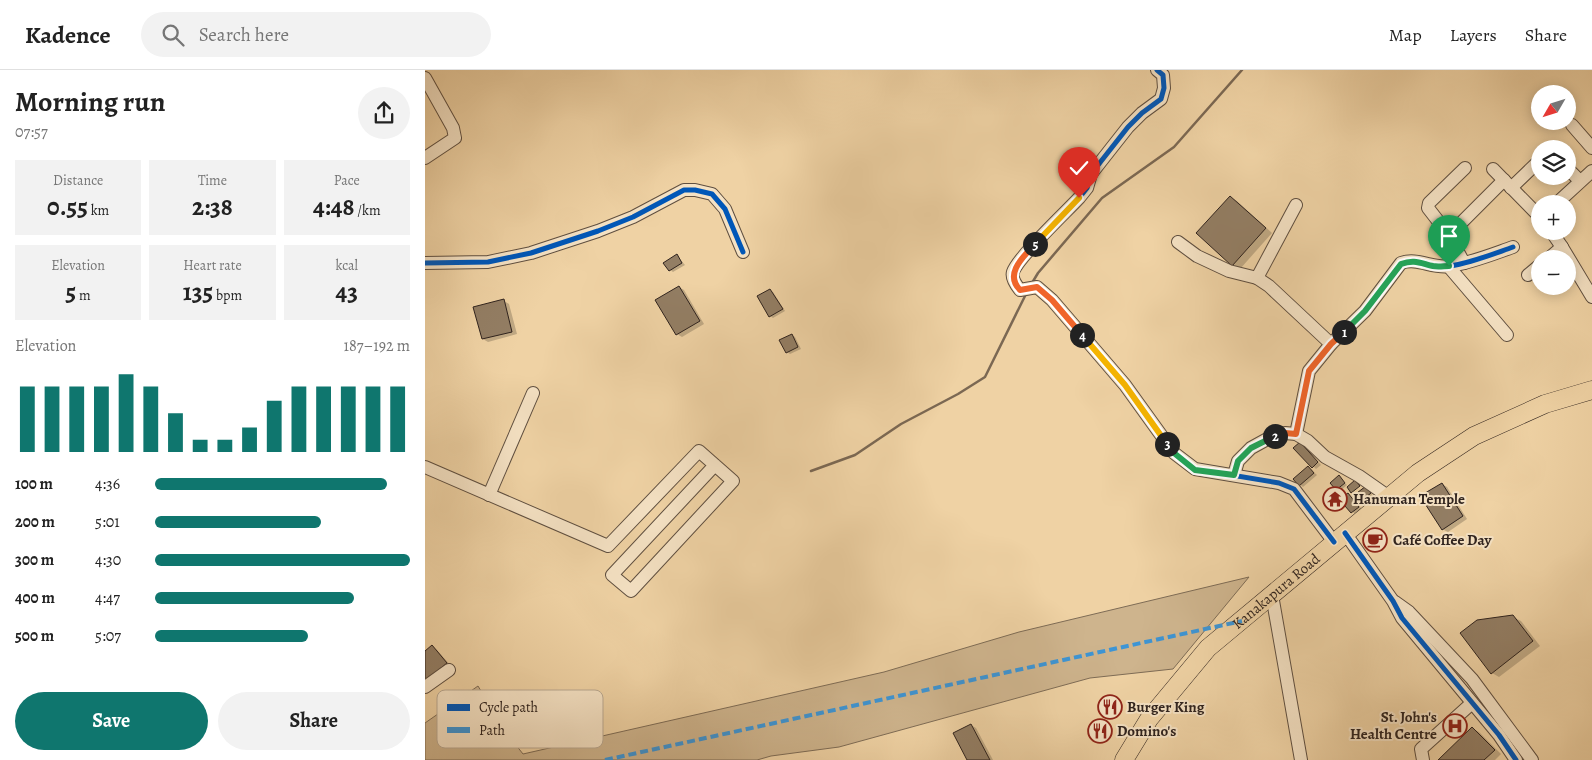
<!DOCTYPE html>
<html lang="en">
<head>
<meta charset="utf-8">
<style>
	:root { --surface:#fff; --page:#f2f2f2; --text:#222; --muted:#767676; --line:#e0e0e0; --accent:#0f766e }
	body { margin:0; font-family:Alegreya,serif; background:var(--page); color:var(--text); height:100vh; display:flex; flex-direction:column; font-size:19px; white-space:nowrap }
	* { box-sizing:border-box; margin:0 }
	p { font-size:16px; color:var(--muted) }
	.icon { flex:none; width:28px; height:28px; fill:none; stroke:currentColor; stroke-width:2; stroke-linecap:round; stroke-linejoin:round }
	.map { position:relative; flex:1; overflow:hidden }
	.sheet { display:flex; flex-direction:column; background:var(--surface); width:425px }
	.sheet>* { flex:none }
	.needle { width:32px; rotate:231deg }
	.fabs { position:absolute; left:1106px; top:15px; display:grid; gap:10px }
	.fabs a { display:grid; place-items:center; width:45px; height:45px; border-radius:50%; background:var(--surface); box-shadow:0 2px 12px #0003; font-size:25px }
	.pin { position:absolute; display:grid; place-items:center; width:42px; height:42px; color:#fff; margin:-51px -21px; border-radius:50% 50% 50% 0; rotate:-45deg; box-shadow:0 0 5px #0007 }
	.pin .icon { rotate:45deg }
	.km { position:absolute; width:25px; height:25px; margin:-12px; border-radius:50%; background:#222; color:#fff; font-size:14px; line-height:25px; text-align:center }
	.round { display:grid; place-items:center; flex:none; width:52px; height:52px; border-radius:26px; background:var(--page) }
	.head { display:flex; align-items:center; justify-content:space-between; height:85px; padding:0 15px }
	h1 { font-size:28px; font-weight:600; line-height:38px }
	.stats { display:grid; grid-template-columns:repeat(3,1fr); gap:8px; height:85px; padding:5px 15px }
	.stats div { display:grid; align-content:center; border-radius:0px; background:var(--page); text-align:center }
	.stats b { font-size:25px; font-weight:600 }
	.stats small { font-size:14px; font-weight:400 }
	.stats p { font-size:14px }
	.chart { height:140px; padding:10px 15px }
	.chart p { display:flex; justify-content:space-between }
	.chart svg { width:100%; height:90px; margin-top:5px; stroke:var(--accent); stroke-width:6 }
	.button { display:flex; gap:10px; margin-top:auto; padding:10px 15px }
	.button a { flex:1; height:58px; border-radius:30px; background:var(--accent); color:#fff; font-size:20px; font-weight:600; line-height:58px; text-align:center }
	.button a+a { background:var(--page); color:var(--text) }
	ul { padding:0 15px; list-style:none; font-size:16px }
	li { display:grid; grid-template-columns:80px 60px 1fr; align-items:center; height:38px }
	li i { height:12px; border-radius:6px; background:var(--accent) }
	header { display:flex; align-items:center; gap:30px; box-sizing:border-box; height:70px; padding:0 25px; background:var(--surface); border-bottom:1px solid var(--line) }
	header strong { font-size:24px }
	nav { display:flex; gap:28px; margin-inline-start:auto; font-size:18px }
	.search { width:350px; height:45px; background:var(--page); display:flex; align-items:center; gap:12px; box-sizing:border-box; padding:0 18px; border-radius:28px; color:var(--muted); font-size:19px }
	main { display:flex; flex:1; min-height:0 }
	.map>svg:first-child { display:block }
	.green { fill:#ceb48d; stroke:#7e6c56 }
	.shadow { fill:#0003 }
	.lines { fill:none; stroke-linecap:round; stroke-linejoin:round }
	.stream { stroke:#7b6853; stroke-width:2.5 }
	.building { fill:#937e64; stroke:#2f231e }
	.minor-casing { stroke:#5f4f40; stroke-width:14 }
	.highway-casing { stroke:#2f231e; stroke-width:19 }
	.minor { stroke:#f5e2c4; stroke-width:12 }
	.highway { stroke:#efd2a4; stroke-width:18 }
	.quiet { stroke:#3d95d5; stroke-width:4; stroke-dasharray:8 4; stroke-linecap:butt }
	.cycleway-casing { stroke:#f5e2c4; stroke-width:8 }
	.cycleway { stroke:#0057b8; stroke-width:5 }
	.split-1-casing { stroke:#fff; stroke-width:10 }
	.split-2-casing { stroke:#fff; stroke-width:10 }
	.split-3-casing { stroke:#fff; stroke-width:10 }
	.split-4-casing { stroke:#fff; stroke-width:10 }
	.split-5-casing { stroke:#fff; stroke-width:10 }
	.split-6-casing { stroke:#fff; stroke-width:10 }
	.split-1 { stroke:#22a559; stroke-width:6 }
	.split-2 { stroke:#f0652b; stroke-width:6 }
	.split-3 { stroke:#22a559; stroke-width:6 }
	.split-4 { stroke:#f5b400; stroke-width:6 }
	.split-5 { stroke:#f0652b; stroke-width:6 }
	.split-6 { stroke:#f5b400; stroke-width:6 }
	.labels { text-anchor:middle; stroke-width:4; stroke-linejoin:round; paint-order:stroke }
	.poi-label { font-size:15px; font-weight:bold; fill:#2f231e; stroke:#f5e2c4; text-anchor:start }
	.street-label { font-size:15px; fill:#2f231e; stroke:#f5e2c4 }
	.key { fill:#f5e2c4; stroke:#baa992; stroke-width:1 }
	.key-label { font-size:14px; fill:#2f231e }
</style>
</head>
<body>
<header>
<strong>Kadence</strong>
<div class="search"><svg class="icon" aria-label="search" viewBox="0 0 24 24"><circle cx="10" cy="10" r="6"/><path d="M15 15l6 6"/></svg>Search here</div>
<nav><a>Map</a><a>Layers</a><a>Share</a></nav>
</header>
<main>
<section class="sheet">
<div class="head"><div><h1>Morning run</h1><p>07:57</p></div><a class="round"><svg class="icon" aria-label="share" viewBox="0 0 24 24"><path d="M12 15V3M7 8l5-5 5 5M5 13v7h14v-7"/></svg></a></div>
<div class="stats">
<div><p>Distance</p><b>0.55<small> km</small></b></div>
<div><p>Time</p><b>2:38</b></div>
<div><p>Pace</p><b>4:48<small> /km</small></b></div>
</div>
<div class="stats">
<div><p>Elevation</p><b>5<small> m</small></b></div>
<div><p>Heart rate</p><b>135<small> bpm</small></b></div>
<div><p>kcal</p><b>43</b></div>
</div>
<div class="chart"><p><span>Elevation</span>187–192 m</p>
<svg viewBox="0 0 160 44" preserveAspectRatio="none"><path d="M5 44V12M15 44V12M25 44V12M35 44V12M45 44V6M55 44V12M65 44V25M75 44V38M85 44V38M95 44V32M105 44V19M115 44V12M125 44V12M135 44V12M145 44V12M155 44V12"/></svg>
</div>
<ul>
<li><b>100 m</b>4:36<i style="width:91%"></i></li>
<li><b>200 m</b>5:01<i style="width:65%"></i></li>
<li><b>300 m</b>4:30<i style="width:100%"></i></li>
<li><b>400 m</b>4:47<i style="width:78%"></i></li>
<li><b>500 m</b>5:07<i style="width:60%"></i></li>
</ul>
<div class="button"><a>Save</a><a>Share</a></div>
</section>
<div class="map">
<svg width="1167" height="690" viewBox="0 0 1167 690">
	<rect width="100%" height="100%" fill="#efd2a4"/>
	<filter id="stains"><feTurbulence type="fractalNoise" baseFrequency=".004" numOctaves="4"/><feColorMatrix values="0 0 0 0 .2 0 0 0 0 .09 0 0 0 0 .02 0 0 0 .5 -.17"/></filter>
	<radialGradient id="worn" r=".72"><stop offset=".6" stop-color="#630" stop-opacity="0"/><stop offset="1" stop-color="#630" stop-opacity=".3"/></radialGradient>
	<path class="green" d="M 824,507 L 748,599 L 665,608 L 414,677 L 346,686 L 332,690 L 0,690 L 0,653 L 53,616 L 80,661 L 98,684 L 459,602 L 594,562 Z"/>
	<g class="shadow">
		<path d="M 805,127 L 812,131 L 847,163 L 815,199 L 808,195 L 773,163 Z"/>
		<path d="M 252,186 L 260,195 L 248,202 L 245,200 Z"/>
		<path d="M 254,217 L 259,220 L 279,254 L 257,267 L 252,264 Z"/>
		<path d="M 345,220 L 348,222 L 360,241 L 348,248 L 345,246 L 333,227 Z"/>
		<path d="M 79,231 L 84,234 L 92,264 L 63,272 L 58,269 Z"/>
		<path d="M 367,265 L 370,267 L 376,279 L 365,284 L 362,282 Z"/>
		<path d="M 878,375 L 896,395 L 891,399 L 870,378 Z"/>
		<path d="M 883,397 L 892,405 L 878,417 L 869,409 Z"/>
		<path d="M 914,407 L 922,415 L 915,421 L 912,419 Z"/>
		<path d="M 1017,414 L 1022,417 L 1042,449 L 1023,462 L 1017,459 Z"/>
		<path d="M 944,420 L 948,426 L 938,434 L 935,432 Z"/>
		<path d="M 923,424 L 937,439 L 930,444 L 916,430 Z"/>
		<path d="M 1088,547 L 1096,551 L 1115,576 L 1074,607 L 1067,603 Z"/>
		<path d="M 7,577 L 12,580 L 26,596 L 6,613 L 0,583 Z"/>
		<path d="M 546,655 L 551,658 L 568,690 L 544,690 Z"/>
		<path d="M 1047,658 L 1054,662 L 1076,684 L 1070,690 L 1015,690 Z"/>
	</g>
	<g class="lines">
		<g class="stream">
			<path d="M 607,213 L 613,203 L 677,128 L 749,77 L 817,0"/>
			<path d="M 386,401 L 430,385 L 476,354 L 533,324 L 560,307 L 601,224"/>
		</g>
	</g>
	<g class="building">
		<path d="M 805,126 L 841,158 L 807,196 L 771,163 Z"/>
		<path d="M 252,184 L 257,193 L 244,201 L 238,193 Z"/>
		<path d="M 254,216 L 275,251 L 251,265 L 230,230 Z"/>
		<path d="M 345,219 L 358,239 L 344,247 L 332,226 Z"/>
		<path d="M 79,229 L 87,262 L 57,269 L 48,237 Z"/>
		<path d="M 367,264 L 373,277 L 361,283 L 354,270 Z"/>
		<path d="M 875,372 L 893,392 L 887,398 L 868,378 Z"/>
		<path d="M 883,396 L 889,403 L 874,416 L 868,409 Z"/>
		<path d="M 914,405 L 920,413 L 911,420 L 905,413 Z"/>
		<path d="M 930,410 L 935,416 L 926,423 L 922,417 Z"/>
		<path d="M 1017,413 L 1038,446 L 1017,460 L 995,426 Z"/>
		<path d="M 941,416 L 946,423 L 934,433 L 928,426 Z"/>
		<path d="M 923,423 L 934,437 L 926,443 L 914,429 Z"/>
		<path d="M 1088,545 L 1108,571 L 1066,604 L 1035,563 L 1052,550 Z"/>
		<path d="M 7,575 L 22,593 L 0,611 L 0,581 Z"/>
		<path d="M 546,654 L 565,690 L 542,690 L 528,663 Z"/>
		<path d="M 1047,657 L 1070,680 L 1059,690 L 1013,690 Z"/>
	</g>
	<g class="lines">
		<g class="minor-casing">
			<g id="minor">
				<path d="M 732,0 L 738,5 L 739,18 L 736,29 L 717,43 L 703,57 L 666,104 L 662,118 L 654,128 C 641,142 593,187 588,202 C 586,208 591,215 595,220 L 612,217 L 627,230 L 700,315 L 749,383 L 770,399 L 854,413 L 869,419 L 909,472"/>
				<path d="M 0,8 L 28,58 L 30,68 L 0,88"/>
				<path d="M 1147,55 L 1167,78"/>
				<path d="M 1142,98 L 1155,111"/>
				<path d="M 1068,99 L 1115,147"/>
				<path d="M 1086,118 L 1115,90"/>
				<path d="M 1131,134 L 1167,101"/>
				<path d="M 1126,161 L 1137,177 L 1167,227"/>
				<path d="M 1024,165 L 1079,110"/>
				<path d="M 753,172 L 772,186 L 804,201 L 832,208 L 844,216 L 906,274"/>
				<path d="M 1123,189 L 1137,177"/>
				<path d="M 0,193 L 63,192 L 106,183 L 173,161 L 208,147 L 259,120 L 270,120 L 287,124 L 300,139 L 318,182"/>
				<path d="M 1039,193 L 1024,165 L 1003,138 L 1004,133 L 1040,98"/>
				<path d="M 1024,197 L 1082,265"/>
				<path d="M 1103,205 L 1115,195"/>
				<path d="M 832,208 L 871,135"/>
				<path d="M 871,364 L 884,301 L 906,274 L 940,241 L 976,193 C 993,187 1007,199 1025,196 C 1046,193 1068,184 1088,177"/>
				<path d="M 0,397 L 183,476 L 274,381 L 308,411 L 206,521 L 187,505 L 290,395"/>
				<path d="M 809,405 L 813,391 L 826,378 L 846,367 L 860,363 L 871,364 L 883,371 L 900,387 L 934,406 L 964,427"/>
				<path d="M 64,425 L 108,323"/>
				<path d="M 920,463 L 968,531 L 977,548 L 1074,665 L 1091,690"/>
				<path d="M 847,525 L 876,690"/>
				<path d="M 970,532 L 984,542 L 1047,609 L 1107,690"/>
				<path d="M 0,617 L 24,600"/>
				<path d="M 998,690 L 996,679 L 1047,633"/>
			</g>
		</g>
		<g class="highway-casing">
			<g id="highway">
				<path id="s1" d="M 699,690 L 724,649 L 783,578 L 993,403 L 1049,366 L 1120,334 L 1167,320"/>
			</g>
		</g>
		<use href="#minor" class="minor"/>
		<use href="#highway" class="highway"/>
		<path class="quiet" d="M 180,690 L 817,551"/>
		<g class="cycleway-casing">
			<g id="cycleway">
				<path d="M 732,0 L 738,5 L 739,18 L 736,29 L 717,43 L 703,57 L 666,104 L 662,118 L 654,128 C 641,142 593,187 588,202 C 586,208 591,215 595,220 L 612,217 L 627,230 L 700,315 L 749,383 L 770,399 L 854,413 L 869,419 L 909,472"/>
				<path d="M 0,193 L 63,192 L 106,183 L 173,161 L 208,147 L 259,120 L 270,120 L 287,124 L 300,139 L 318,182"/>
				<path d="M 871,364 L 884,301 L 906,274 L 940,241 L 976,193 C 993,187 1007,199 1025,196 C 1046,193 1068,184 1088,177"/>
				<path d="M 920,463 L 968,531 L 977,548 L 1074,665 L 1091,690"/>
			</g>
		</g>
		<use href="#cycleway" class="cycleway"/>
	</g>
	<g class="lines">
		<g class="split-1-casing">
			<path id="split-1" d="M 919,262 L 940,241 L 976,194 C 989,189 995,193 1008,196 C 1013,197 1019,196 1024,196"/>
		</g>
		<g class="split-2-casing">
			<path id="split-2" d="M 850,366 L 860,363 L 871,364 L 884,301 L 906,274 L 919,262"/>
		</g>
		<g class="split-3-casing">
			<path id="split-3" d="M 742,374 L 749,383 L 770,400 L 809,405 L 813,391 L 826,378 L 850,366"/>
		</g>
		<g class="split-4-casing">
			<path id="split-4" d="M 657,265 L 700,315 L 742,374"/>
		</g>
		<g class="split-5-casing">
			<path id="split-5" d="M 610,174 C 598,187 579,204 595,220 L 612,217 L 627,230 L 657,265"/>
		</g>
		<g class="split-6-casing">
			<path id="split-6" d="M 610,174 L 654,128"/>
		</g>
		<use href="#split-1" class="split-1"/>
		<use href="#split-2" class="split-2"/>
		<use href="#split-3" class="split-3"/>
		<use href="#split-4" class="split-4"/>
		<use href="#split-5" class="split-5"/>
		<use href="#split-6" class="split-6"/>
	</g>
	<defs>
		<g id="temple-ring" transform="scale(1.25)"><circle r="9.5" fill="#f5e2c4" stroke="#8f2418" stroke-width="1.5"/><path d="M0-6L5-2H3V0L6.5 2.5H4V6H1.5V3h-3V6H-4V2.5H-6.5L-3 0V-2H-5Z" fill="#8f2418"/></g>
		<g id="cafe-ring" transform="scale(1.25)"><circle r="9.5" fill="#f5e2c4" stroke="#8f2418" stroke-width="1.5"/><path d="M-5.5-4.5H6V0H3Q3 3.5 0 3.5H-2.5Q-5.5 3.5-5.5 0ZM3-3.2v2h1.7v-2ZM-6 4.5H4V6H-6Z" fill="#8f2418"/></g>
		<g id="restaurant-ring" transform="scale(1.25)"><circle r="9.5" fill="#f5e2c4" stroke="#8f2418" stroke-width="1.5"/><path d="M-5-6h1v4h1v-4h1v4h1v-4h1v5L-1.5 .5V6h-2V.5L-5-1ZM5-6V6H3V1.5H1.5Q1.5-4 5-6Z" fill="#8f2418"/></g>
		<g id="hospital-ring" transform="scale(1.25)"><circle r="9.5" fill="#f5e2c4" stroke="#8f2418" stroke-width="1.5"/><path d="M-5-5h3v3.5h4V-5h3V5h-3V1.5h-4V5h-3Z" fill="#8f2418"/></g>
	</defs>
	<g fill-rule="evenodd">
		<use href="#temple-ring" x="910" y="429"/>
		<use href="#cafe-ring" x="950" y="470"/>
		<use href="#restaurant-ring" x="685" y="637"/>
		<use href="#hospital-ring" x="1030" y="656"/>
		<use href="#restaurant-ring" x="675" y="661"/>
	</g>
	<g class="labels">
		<g class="poi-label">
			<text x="928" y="434">Hanuman Temple</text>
			<text x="968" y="475">Café Coffee Day</text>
			<text x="702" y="642">Burger King</text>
			<text x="1012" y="652" text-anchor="end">St. John's<tspan x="1012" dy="17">Health Centre</tspan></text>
			<text x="692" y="666">Domino's</text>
		</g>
		<g class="street-label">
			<text dy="5" stroke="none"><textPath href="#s1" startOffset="229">Kanakapura Road</textPath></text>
		</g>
	</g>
	<rect x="12" y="620" width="166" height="58" rx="8" class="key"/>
	<rect x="22" y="634" width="23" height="7" fill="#0057b8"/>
	<rect x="22" y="657" width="23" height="6" fill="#3d95d5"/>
	<g class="key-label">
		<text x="54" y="642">Cycle path</text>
		<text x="54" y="665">Path</text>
	</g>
	<rect width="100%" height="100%" filter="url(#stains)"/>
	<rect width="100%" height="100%" fill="url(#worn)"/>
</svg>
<div class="fabs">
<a><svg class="needle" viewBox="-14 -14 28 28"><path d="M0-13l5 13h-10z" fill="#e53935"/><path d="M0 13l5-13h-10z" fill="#767676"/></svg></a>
<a><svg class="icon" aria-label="layers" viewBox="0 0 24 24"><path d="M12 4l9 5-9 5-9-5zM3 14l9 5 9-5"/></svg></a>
<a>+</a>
<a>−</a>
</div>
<div class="pin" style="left:1024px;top:196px;background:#1e9e55"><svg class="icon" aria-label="arrive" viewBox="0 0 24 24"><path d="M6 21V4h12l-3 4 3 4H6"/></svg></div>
<div class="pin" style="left:654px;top:128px;background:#d93025"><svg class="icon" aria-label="check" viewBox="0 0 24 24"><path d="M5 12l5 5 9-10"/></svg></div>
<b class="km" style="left:919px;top:262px">1</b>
<b class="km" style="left:850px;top:366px">2</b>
<b class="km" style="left:742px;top:374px">3</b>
<b class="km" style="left:657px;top:265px">4</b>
<b class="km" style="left:610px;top:174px">5</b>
</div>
</main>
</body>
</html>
